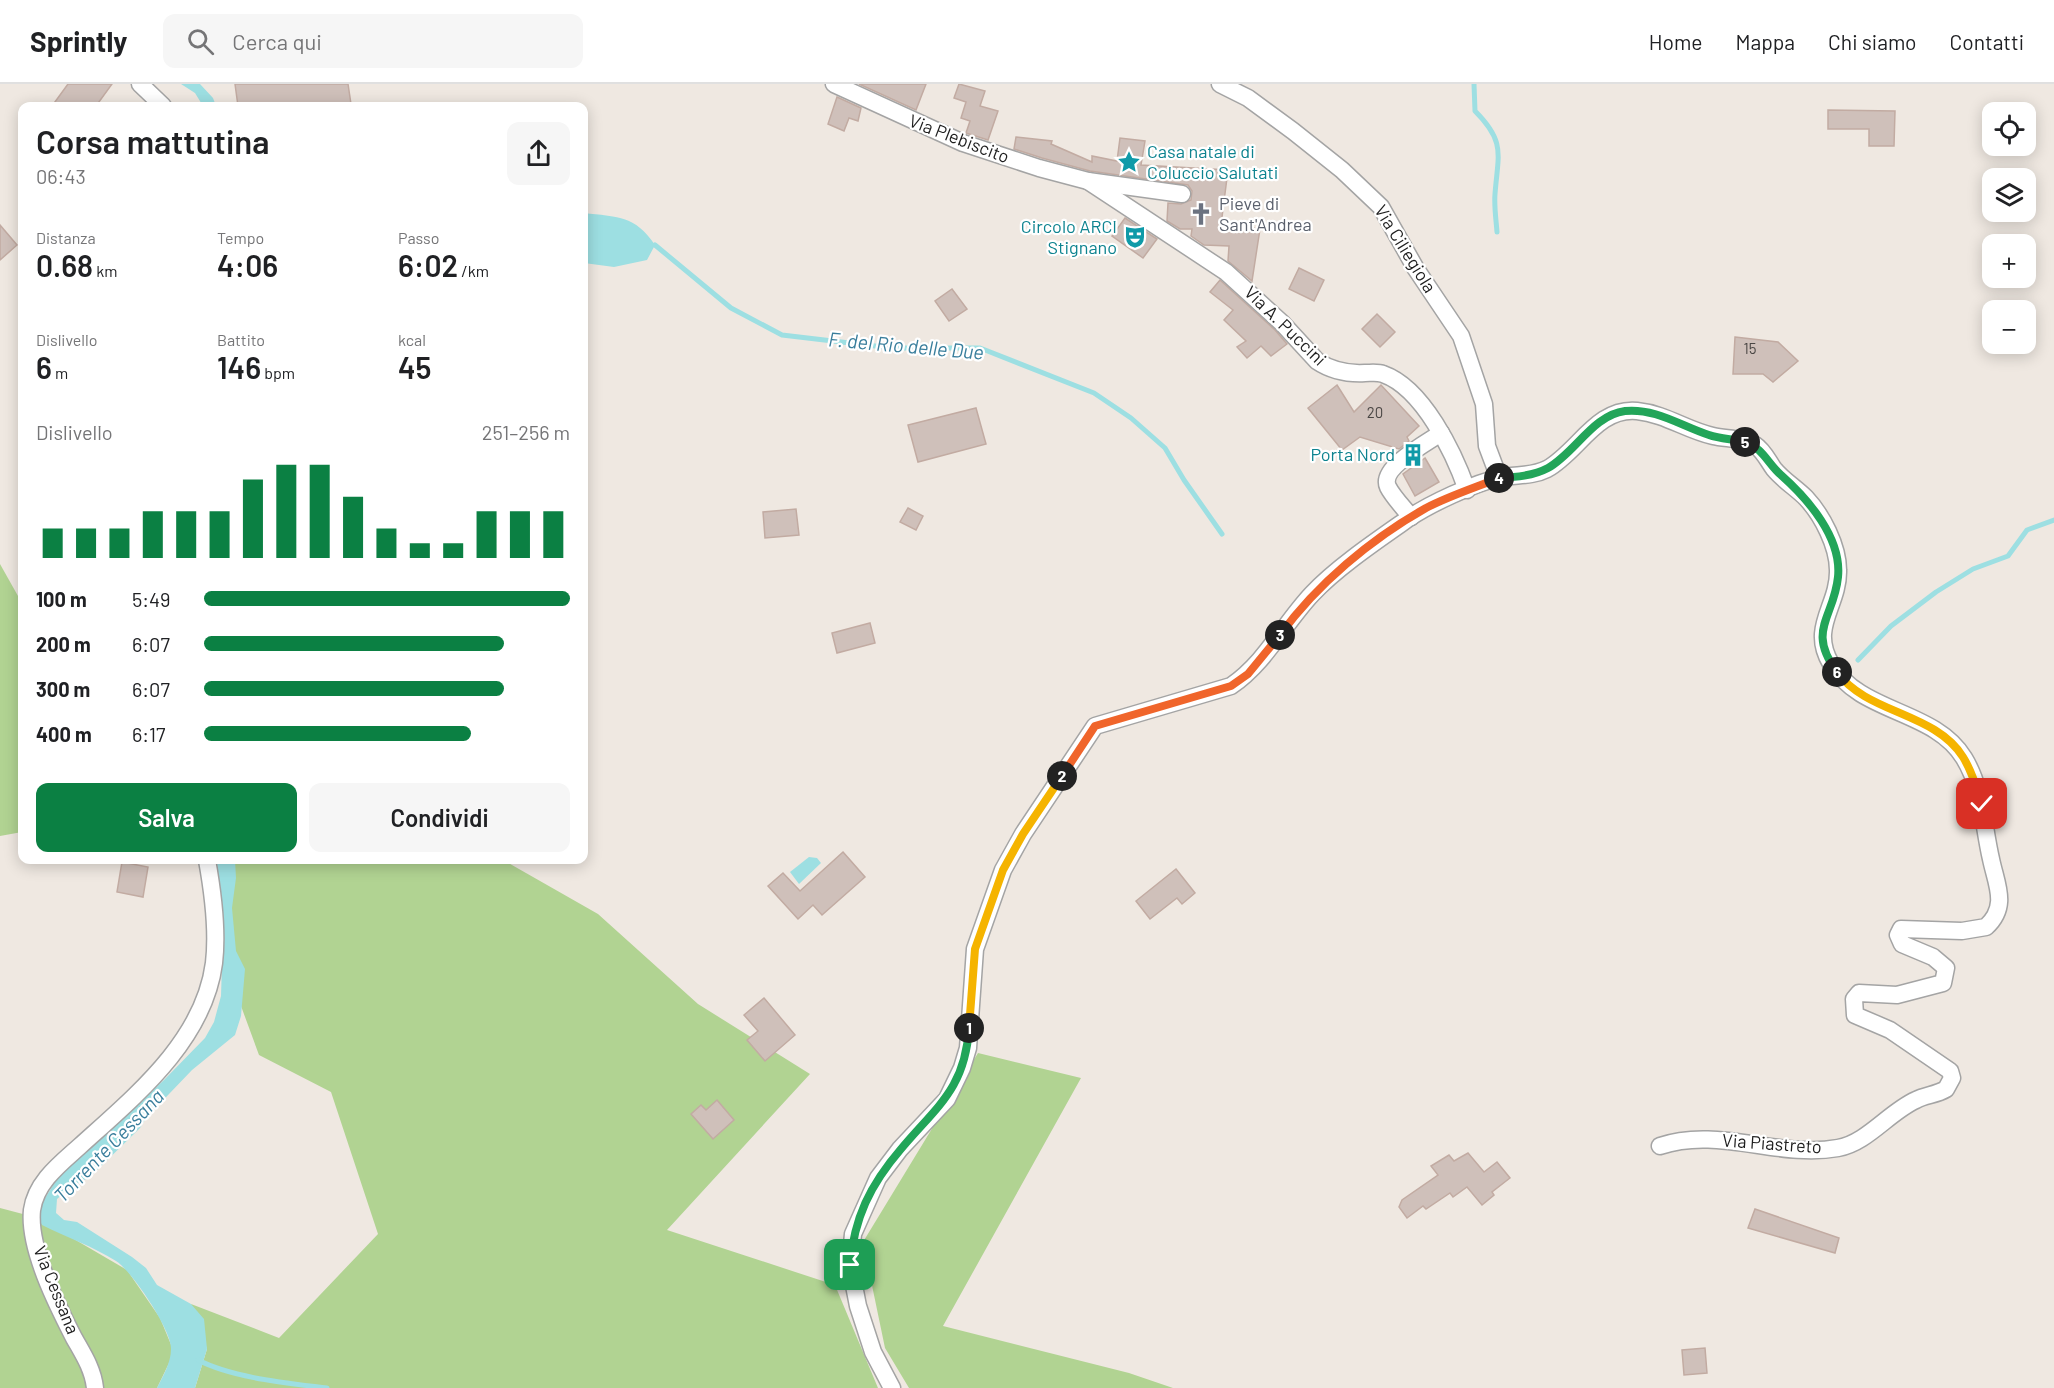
<!DOCTYPE html>
<html lang="it">
<head>
<meta charset="utf-8">
<style>
	:root { --surface:#fff; --page:#f6f6f6; --text:#202124; --muted:#757577; --line:#e0e0e0; --accent:#0b8043 }
	body { margin:0; font-family:Barlow,sans-serif; background:var(--page); color:var(--text); height:100vh; display:flex; flex-direction:column; font-size:22px; white-space:nowrap }
	* { box-sizing:border-box; margin:0 }
	p { font-size:20px; color:var(--muted) }
	.icon { flex:none; width:33px; height:33px; fill:none; stroke:currentColor; stroke-width:2; stroke-linecap:round; stroke-linejoin:round }
	.map { position:relative; flex:1; overflow:hidden }
	.side { position:absolute; left:18px; top:18px; width:570px; height:762px; display:flex; flex-direction:column; background:var(--surface); border-radius:12px; box-shadow:0 3px 15px #0003 }
	.side>* { flex:none }
	.tools { position:absolute; left:1982px; top:18px; display:grid; gap:12px }
	.tools a { display:grid; place-items:center; width:54px; height:54px; border-radius:12px; background:var(--surface); box-shadow:0 3px 15px #0003; font-size:30px }
	.pin { position:absolute; display:grid; place-items:center; width:51px; height:51px; color:#fff; margin:-26px; border-radius:12px; box-shadow:0 3px 9px #0006 }
	.km { position:absolute; width:30px; height:30px; margin:-15px; border-radius:50%; background:#222; color:#fff; font-size:16px; line-height:30px; text-align:center }
	.round { display:grid; place-items:center; flex:none; width:63px; height:63px; border-radius:12px; background:var(--page) }
	.overview { display:flex; align-items:center; justify-content:space-between; height:102px; padding:0 18px }
	h1 { font-size:33px; font-weight:600; line-height:45px }
	.metrics { display:grid; grid-template-columns:repeat(3,1fr); gap:9px; height:102px; padding:6px 18px }
	.metrics div { display:grid; align-content:center }
	.metrics b { font-size:30px; font-weight:600 }
	.metrics small { font-size:16px; font-weight:400 }
	.metrics p { font-size:16px }
	.chart { height:168px; padding:12px 18px }
	.chart p { display:flex; justify-content:space-between }
	.chart svg { width:100%; height:108px; margin-top:6px; stroke:var(--accent); stroke-width:6 }
	.button { display:flex; gap:12px; margin-top:auto; padding:12px 18px }
	.button a { flex:1; height:69px; border-radius:12px; background:var(--accent); color:#fff; font-size:24px; font-weight:600; line-height:69px; text-align:center }
	.button a+a { background:var(--page); color:var(--text) }
	ul { padding:0 18px; list-style:none; font-size:20px }
	li { display:grid; grid-template-columns:96px 72px 1fr; align-items:center; height:45px }
	li i { height:15px; border-radius:8px; background:var(--accent) }
	header { display:flex; align-items:center; gap:36px; box-sizing:border-box; height:84px; padding:0 30px; background:var(--surface); border-bottom:2px solid var(--line) }
	header strong { font-size:28px }
	nav { display:flex; gap:33px; margin-inline-start:auto; font-size:21px }
	.search { width:420px; height:54px; background:var(--page); display:flex; align-items:center; gap:15px; box-sizing:border-box; padding:0 21px; border-radius:12px; color:var(--muted); font-size:22px }
	.map>svg:first-child { display:block }
	.forest { fill:#b1d392 }
	.water { fill:#9ddfe2 }
	.lines { fill:none; stroke-linecap:round; stroke-linejoin:round }
	.stream { stroke:#9ddfe2; stroke-width:5 }
	.building { fill:#cfc0ba; stroke:#c2aba2; stroke-width:1.5 }
	.street-casing { stroke:#a4a4a4; stroke-width:19 }
	.street { stroke:#fff; stroke-width:16 }
	.split-1-casing { stroke:#fff; stroke-width:12 }
	.split-2-casing { stroke:#fff; stroke-width:12 }
	.split-3-casing { stroke:#fff; stroke-width:12 }
	.split-4-casing { stroke:#fff; stroke-width:12 }
	.split-5-casing { stroke:#fff; stroke-width:12 }
	.split-6-casing { stroke:#fff; stroke-width:12 }
	.split-7-casing { stroke:#fff; stroke-width:12 }
	.split-1 { stroke:#22a559; stroke-width:8 }
	.split-2 { stroke:#f5b400; stroke-width:8 }
	.split-3 { stroke:#f0652b; stroke-width:8 }
	.split-4 { stroke:#f0652b; stroke-width:8 }
	.split-5 { stroke:#22a559; stroke-width:8 }
	.split-6 { stroke:#22a559; stroke-width:8 }
	.split-7 { stroke:#f5b400; stroke-width:8 }
	.labels { text-anchor:middle; stroke-width:4.5; stroke-linejoin:round; paint-order:stroke }
	.number-label { font-size:15px; fill:#4a4644 }
	.street-label { font-size:18px; fill:#1d1d1d; stroke:#fff }
	.culture-label { font-size:18px; fill:#0d838f; stroke:#fff; text-anchor:end }
	.worship-label { font-size:18px; fill:#5b616d; stroke:#fff; text-anchor:start }
	.water-label { font-size:20px; font-style:italic; fill:#397e9c; stroke:#fff }
</style>
</head>
<body>
<header>
<strong>Sprintly</strong>
<div class="search"><svg class="icon" aria-label="search" viewBox="0 0 24 24"><circle cx="10" cy="10" r="6"/><path d="M15 15l6 6"/></svg>Cerca qui</div>
<nav><a>Home</a><a>Mappa</a><a>Chi siamo</a><a>Contatti</a></nav>
</header>
<div class="map">
<svg width="2054" height="1304" viewBox="0 0 2054 1304">
	<rect width="100%" height="100%" fill="#efe8e1"/>
	<g class="forest">
		<path d="M 0,480 L 18,512 L 22,512 L 22,748 L 0,752 Z"/>
		<path d="M 225,776 L 503,776 L 598,830 L 698,920 L 810,990 L 667,1146 L 835,1201 L 878,1304 L 195,1304 L 207,1265 L 191,1220 L 279,1254 L 378,1150 L 331,1008 L 259,971 L 230,892 Z"/>
		<path d="M 978,969 L 1081,994 L 943,1242 L 1129,1289 L 1173,1304 L 909,1304 L 885,1264 L 863,1158 Z"/>
		<path d="M 0,1124 L 38,1134 L 127,1186 L 160,1234 L 172,1263 L 171,1275 L 157,1304 L 0,1304 Z"/>
	</g>
	<g class="water">
		<path d="M 181,0 L 200,0 L 213,14 L 216,22 L 203,22 L 195,9 Z"/>
		<path d="M 584,129 C 617,133 635,131 655,161 L 647,176 L 614,183 L 584,179 Z"/>
		<path d="M 809,773 L 817,774 L 821,779 L 799,800 L 790,788 Z"/>
		<path d="M 217,776 L 235,776 L 236,794 L 232,824 L 236,867 L 245,885 L 241,932 L 235,951 L 192,986 L 146,1034 L 140,1044 L 90,1093 L 72,1102 L 57,1115 L 56,1129 L 64,1136 L 77,1138 L 132,1173 L 146,1184 L 157,1201 L 191,1220 L 204,1235 L 207,1265 L 195,1304 L 157,1304 C 163,1292 171,1279 171,1265 C 172,1247 132,1187 116,1177 C 94,1163 66,1153 42,1141 L 38,1134 L 40,1122 L 59,1092 L 164,996 L 205,954 L 214,938 L 221,912 L 222,879 Z"/>
	</g>
	<g class="lines">
		<g class="stream">
			<path d="M 1474,0 L 1475,27 C 1506,58 1498,70 1495,110 C 1494,122 1496,135 1497,148"/>
			<path d="M 655,161 L 731,224 L 782,251 L 892,264 L 980,264 L 1094,309 L 1131,334 L 1165,364 L 1184,396 L 1222,450"/>
			<path d="M 1858,576 L 1891,542 L 1936,508 L 1973,485 L 2008,472 L 2027,446 L 2054,436"/>
			<path d="M 198,1276 C 233,1294 287,1299 327,1304"/>
		</g>
	</g>
	<g class="building">
		<path d="M 68,0 L 112,0 L 96,22 L 52,22 Z"/>
		<path d="M 235,0 L 348,0 L 351,20 L 331,22 L 238,22 Z"/>
		<path d="M 859,0 L 926,0 L 916,26 Z"/>
		<path d="M 959,0 L 985,7 L 980,22 L 998,27 L 988,56 L 966,49 L 970,37 L 961,34 L 966,18 L 954,14 Z"/>
		<path d="M 837,13 L 861,24 L 858,37 L 849,34 L 844,47 L 828,40 Z"/>
		<path d="M 1828,26 L 1895,27 L 1894,62 L 1869,62 L 1869,45 L 1828,45 Z"/>
		<path d="M 1016,53 L 1052,57 L 1051,60 L 1092,78 L 1092,72 L 1117,77 L 1120,54 L 1145,57 L 1141,81 L 1228,86 L 1221,141 L 1260,145 L 1252,197 L 1228,177 L 1229,162 L 1204,161 L 1191,152 L 1192,145 L 1180,145 L 1167,137 L 1168,119 L 1181,120 L 1191,116 L 1192,107 L 1188,101 L 1090,87 L 1042,74 L 1014,65 Z"/>
		<path d="M 1125,134 L 1157,155 L 1143,174 L 1112,152 Z"/>
		<path d="M 0,141 L 17,161 L 0,176 Z"/>
		<path d="M 1299,184 L 1324,196 L 1314,217 L 1289,205 Z"/>
		<path d="M 1220,196 L 1275,246 L 1287,260 L 1271,272 L 1261,262 L 1247,274 L 1237,263 L 1246,257 L 1224,236 L 1233,226 L 1210,208 Z"/>
		<path d="M 952,205 L 967,225 L 949,237 L 935,217 Z"/>
		<path d="M 1377,230 L 1395,248 L 1380,263 L 1362,245 Z"/>
		<path d="M 1735,253 L 1778,258 L 1798,277 L 1773,298 L 1763,290 L 1733,290 Z"/>
		<path d="M 1337,301 L 1354,328 L 1381,301 L 1419,342 L 1407,353 L 1409,357 L 1399,365 L 1360,353 L 1342,366 L 1308,324 Z"/>
		<path d="M 976,324 L 986,360 L 918,378 L 908,341 Z"/>
		<path d="M 1425,374 L 1439,398 L 1415,412 L 1403,390 Z"/>
		<path d="M 908,424 L 923,432 L 916,446 L 900,438 Z"/>
		<path d="M 796,425 L 799,451 L 765,454 L 763,428 Z"/>
		<path d="M 870,539 L 875,559 L 837,569 L 832,549 Z"/>
		<path d="M 843,768 L 865,793 L 822,831 L 813,821 L 798,835 L 768,802 L 783,789 L 800,807 Z"/>
		<path d="M 122,778 L 148,783 L 143,813 L 117,808 Z"/>
		<path d="M 1176,785 L 1195,809 L 1182,820 L 1177,814 L 1150,835 L 1136,817 Z"/>
		<path d="M 764,914 L 795,951 L 765,977 L 747,956 L 758,947 L 744,931 Z"/>
		<path d="M 717,1016 L 734,1036 L 713,1055 L 691,1030 L 701,1021 L 706,1026 Z"/>
		<path d="M 1468,1069 L 1484,1088 L 1497,1078 L 1510,1094 L 1492,1108 L 1494,1111 L 1482,1121 L 1467,1103 L 1453,1113 L 1450,1109 L 1426,1125 L 1423,1122 L 1407,1134 L 1399,1123 L 1402,1116 L 1438,1091 L 1431,1082 L 1449,1071 L 1454,1077 Z"/>
		<path d="M 1755,1125 L 1839,1154 L 1835,1169 L 1748,1144 Z"/>
		<path d="M 1705,1264 L 1707,1289 L 1684,1291 L 1682,1266 Z"/>
	</g>
	<g class="lines">
		<g class="street-casing">
			<g id="street">
				<path d="M 140,0 L 163,22"/>
				<path d="M 834,0 L 963,59 L 1039,84 L 1088,97 L 1182,110"/>
				<path d="M 1220,0 L 1248,14 L 1293,47 L 1342,86 L 1381,123 L 1416,185 L 1461,252 L 1484,320 L 1487,362 L 1499,394"/>
				<path d="M 1088,97 L 1226,188 L 1282,239 L 1317,277 C 1332,287 1347,290 1365,289 C 1371,289 1378,288 1383,290 C 1423,304 1454,369 1467,406"/>
				<path d="M 1411,433 C 1404,424 1393,413 1388,403 C 1379,384 1428,358 1441,349"/>
				<path d="M 95,1304 C 93,1285 83,1270 74,1254 C 57,1221 28,1164 32,1126 C 36,1098 60,1080 80,1062 C 134,1013 204,957 214,879 C 218,845 213,809 207,776"/>
				<path d="M 892,1304 L 873,1268 L 858,1222 L 850,1181 L 853,1150 L 878,1094 L 900,1065 L 947,1015 L 962,984 L 968,964 L 975,865 L 1003,786 L 1023,750 L 1095,642 L 1231,602 C 1266,578 1283,541 1312,510 C 1336,484 1379,455 1409,434 C 1430,420 1474,399 1499,394 C 1515,390 1531,393 1547,385 C 1578,368 1597,323 1637,327 C 1666,330 1686,346 1713,352 C 1726,355 1743,354 1755,361 C 1764,367 1768,377 1774,385 C 1783,396 1796,404 1806,414 C 1822,431 1838,462 1838,486 C 1839,522 1809,543 1831,580 C 1860,630 1934,625 1964,674 C 1983,705 1983,741 1991,775 C 1996,800 2009,822 1986,843 L 1962,847 L 1901,845 L 1898,851 L 1902,860 L 1933,873 L 1946,884 L 1943,899 L 1897,911 L 1859,909 L 1854,915 L 1855,931 L 1890,946 L 1950,987 L 1952,994 L 1946,1005 C 1936,1011 1925,1011 1916,1016 C 1889,1028 1867,1059 1838,1064 C 1779,1075 1718,1042 1660,1062"/>
			</g>
		</g>
		<use href="#street" class="street"/>
	</g>
	<g class="lines">
		<g class="split-1-casing">
			<path id="split-1" d="M 850,1181 C 854,1134 870,1101 901,1065 C 937,1022 965,1005 969,944"/>
		</g>
		<g class="split-2-casing">
			<path id="split-2" d="M 969,944 L 975,865 L 1003,786 L 1023,750 L 1062,692"/>
		</g>
		<g class="split-3-casing">
			<path id="split-3" d="M 1062,692 L 1095,642 L 1231,602 L 1248,590 L 1280,551"/>
		</g>
		<g class="split-4-casing">
			<path id="split-4" d="M 1280,551 C 1317,500 1371,455 1426,424 C 1449,412 1474,404 1499,394"/>
		</g>
		<g class="split-5-casing">
			<path id="split-5" d="M 1499,394 C 1516,393 1533,392 1548,384 C 1575,369 1593,331 1625,327 C 1656,324 1681,342 1709,351 C 1720,355 1733,355 1745,358"/>
		</g>
		<g class="split-6-casing">
			<path id="split-6" d="M 1745,358 C 1763,364 1768,380 1781,391 C 1808,415 1842,454 1838,493 C 1834,534 1806,546 1837,588"/>
		</g>
		<g class="split-7-casing">
			<path id="split-7" d="M 1837,588 C 1867,630 1935,628 1963,673 C 1972,687 1977,705 1982,720"/>
		</g>
		<use href="#split-1" class="split-1"/>
		<use href="#split-2" class="split-2"/>
		<use href="#split-3" class="split-3"/>
		<use href="#split-4" class="split-4"/>
		<use href="#split-5" class="split-5"/>
		<use href="#split-6" class="split-6"/>
		<use href="#split-7" class="split-7"/>
	</g>
	<defs>
		<g id="sight-bare" transform="scale(1.8)"><path d="M0-6L1.8-2.2L6-1.7L2.9 1.2L3.7 5.4L0 3.3L-3.7 5.4L-2.9 1.2L-6-1.7L-1.8-2.2Z" fill="#0f9aa8" stroke="#fff" stroke-width="2.5" paint-order="stroke"/></g>
		<g id="church-bare" transform="scale(1.8)"><path d="M-1.2-6h2.4v3.5h3.3v2.4h-3.3V6h-2.4V-.1h-3.3v-2.4h3.3Z" fill="#6b7280" stroke="#fff" stroke-width="2.5" paint-order="stroke"/></g>
		<g id="theatre-bare" transform="scale(1.8)"><path d="M-5-5.5Q0-4 5-5.5V0Q5 5 0 6Q-5 5-5 0ZM-3.3-2.5H-1v1.5H-3.3ZM1-2.5H3.3v1.5H1ZM-2.8 1Q0 5.5 2.8 1Z" fill="#0f9aa8" stroke="#fff" stroke-width="2.5" paint-order="stroke"/></g>
		<g id="building-bare" transform="scale(1.8)"><path d="M-4-6H4V6H1V3H-1V6H-4ZM-2.5-4.3h1.7v1.8h-1.7ZM.8-4.3h1.7v1.8H.8ZM-2.5-1h1.7V.8h-1.7ZM.8-1h1.7V.8H.8Z" fill="#0f9aa8" stroke="#fff" stroke-width="2.5" paint-order="stroke"/></g>
	</defs>
	<g fill-rule="evenodd">
		<use href="#sight-bare" x="1129" y="78"/>
		<use href="#church-bare" x="1201" y="130"/>
		<use href="#theatre-bare" x="1135" y="153"/>
		<use href="#building-bare" x="1413" y="371"/>
	</g>
	<g class="labels">
		<g class="number-label">
			<text x="1750" y="270">15</text>
			<text x="1375" y="334">20</text>
		</g>
		<g class="street-label">
			<text transform="translate(959 55) rotate(21)" y="6">Via Plebiscito</text>
			<text transform="translate(1405 165) rotate(58)" y="6">Via Ciliegiola</text>
			<text transform="translate(1285 242) rotate(44)" y="6">Via A. Puccini</text>
			<text transform="translate(1772 1060) rotate(4)" y="6">Via Piastreto</text>
			<text transform="translate(56 1206) rotate(68)" y="6">Via Cessana</text>
		</g>
		<g class="culture-label">
			<text x="1147" y="74" text-anchor="start">Casa natale di<tspan x="1147" dy="21">Coluccio Salutati</tspan></text>
			<text x="1117" y="149">Circolo ARCI<tspan x="1117" dy="21">Stignano</tspan></text>
			<text x="1395" y="377">Porta Nord</text>
		</g>
		<g class="worship-label">
			<text x="1219" y="126">Pieve di<tspan x="1219" dy="21">Sant'Andrea</tspan></text>
		</g>
		<g class="water-label">
			<text transform="translate(906 262) rotate(5)" y="7">F. del Rio delle Due</text>
			<text transform="translate(109 1062) rotate(-46)" y="7">Torrente Cessana</text>
		</g>
	</g>
</svg>
<div class="tools">
<a><svg class="icon" aria-label="locate" viewBox="0 0 24 24"><circle cx="12" cy="12" r="6"/><path d="M12 2v4M12 18v4M2 12h4M18 12h4"/></svg></a>
<a><svg class="icon" aria-label="layers" viewBox="0 0 24 24"><path d="M12 4l9 5-9 5-9-5zM3 14l9 5 9-5"/></svg></a>
<a>+</a>
<a>−</a>
</div>
<div class="pin" style="left:850px;top:1181px;background:#1e9e55"><svg class="icon" aria-label="arrive" viewBox="0 0 24 24"><path d="M6 21V4h12l-3 4 3 4H6"/></svg></div>
<div class="pin" style="left:1982px;top:720px;background:#d93025"><svg class="icon" aria-label="check" viewBox="0 0 24 24"><path d="M5 12l5 5 9-10"/></svg></div>
<b class="km" style="left:969px;top:944px">1</b>
<b class="km" style="left:1062px;top:692px">2</b>
<b class="km" style="left:1280px;top:551px">3</b>
<b class="km" style="left:1499px;top:394px">4</b>
<b class="km" style="left:1745px;top:358px">5</b>
<b class="km" style="left:1837px;top:588px">6</b>
<section class="side">
<div class="overview"><div><h1>Corsa mattutina</h1><p>06:43</p></div><a class="round"><svg class="icon" aria-label="share" viewBox="0 0 24 24"><path d="M12 15V3M7 8l5-5 5 5M5 13v7h14v-7"/></svg></a></div>
<div class="metrics">
<div><p>Distanza</p><b>0.68<small> km</small></b></div>
<div><p>Tempo</p><b>4:06</b></div>
<div><p>Passo</p><b>6:02<small> /km</small></b></div>
</div>
<div class="metrics">
<div><p>Dislivello</p><b>6<small> m</small></b></div>
<div><p>Battito</p><b>146<small> bpm</small></b></div>
<div><p>kcal</p><b>45</b></div>
</div>
<div class="chart"><p><span>Dislivello</span>251–256 m</p>
<svg viewBox="0 0 160 44" preserveAspectRatio="none"><path d="M5 44V32M15 44V32M25 44V32M35 44V25M45 44V25M55 44V25M65 44V12M75 44V6M85 44V6M95 44V19M105 44V32M115 44V38M125 44V38M135 44V25M145 44V25M155 44V25"/></svg>
</div>
<ul>
<li><b>100 m</b>5:49<i style="width:100%"></i></li>
<li><b>200 m</b>6:07<i style="width:82%"></i></li>
<li><b>300 m</b>6:07<i style="width:82%"></i></li>
<li><b>400 m</b>6:17<i style="width:73%"></i></li>
</ul>
<div class="button"><a>Salva</a><a>Condividi</a></div>
</section>
</div>
</body>
</html>
